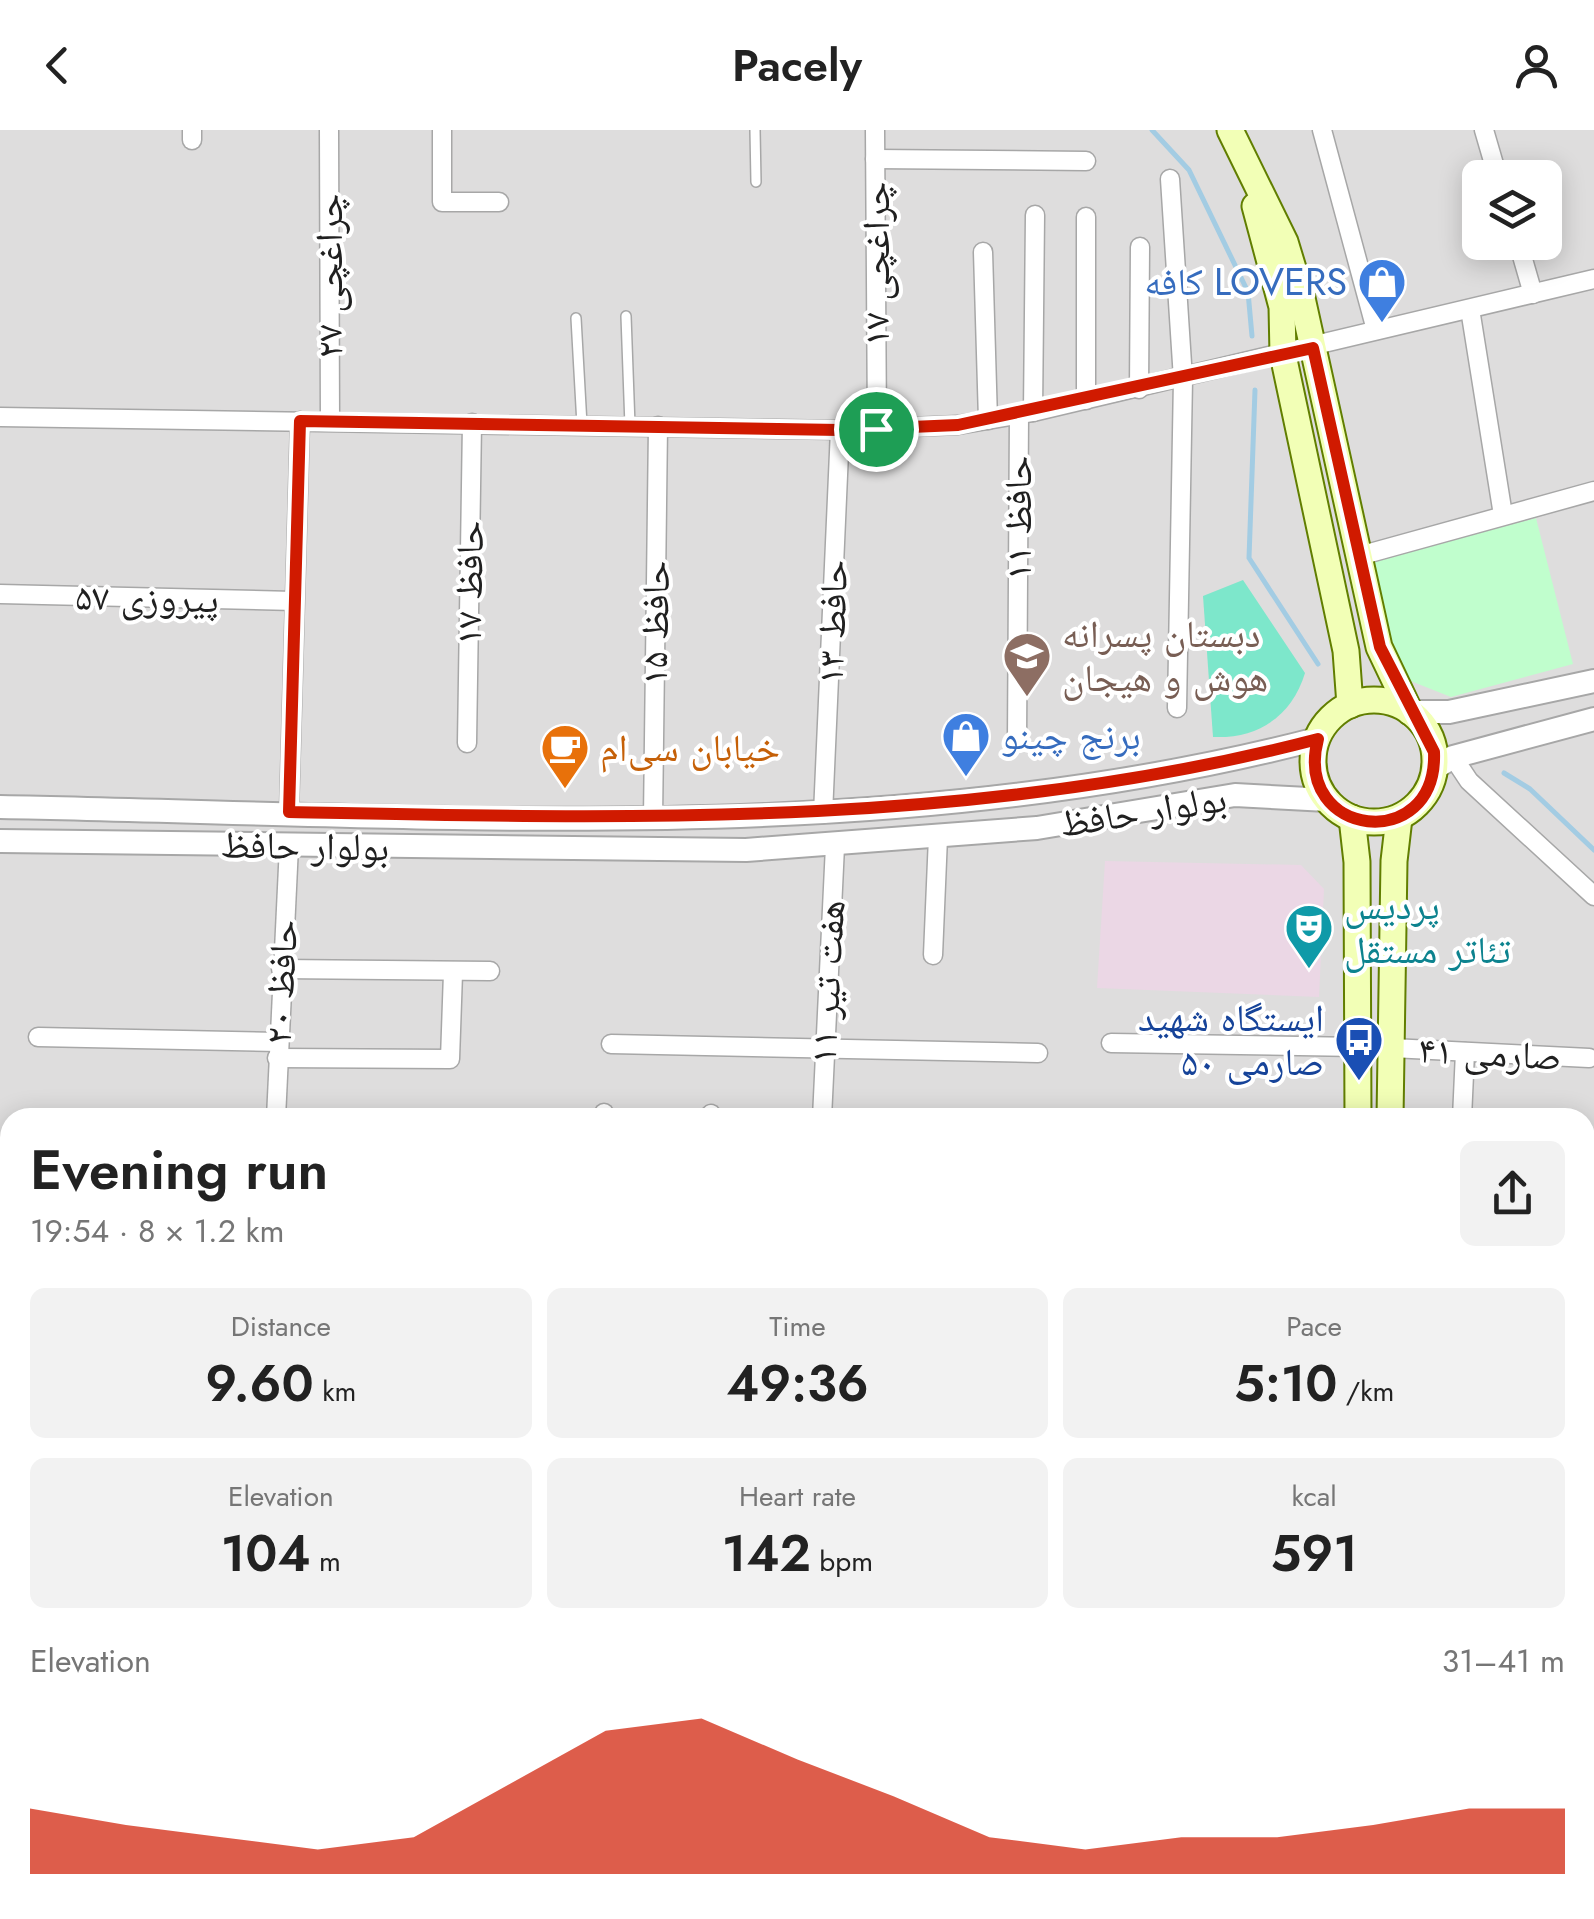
<!DOCTYPE html>
<html lang="en">
<head>
<meta charset="utf-8">
<style>
	:root { --surface:#fff; --page:#f2f2f2; --text:#222; --muted:#767676; --accent:#d01a00 }
	body { margin:0; font-family:Jost,"Noto Naskh Arabic",sans-serif; background:var(--page); color:var(--text); height:100vh; display:flex; flex-direction:column; font-size:38px; white-space:nowrap }
	* { box-sizing:border-box; margin:0 }
	p { font-size:32px; color:var(--muted) }
	.icon { flex:none; width:55px; height:55px; fill:none; stroke:currentColor; stroke-width:2; stroke-linecap:round; stroke-linejoin:round }
	.map { position:relative; flex:1; overflow:hidden }
	.sheet { position:absolute; left:0px; top:978px; width:1595px; height:812px; display:flex; flex-direction:column; background:var(--surface); border-radius:30px 30px 0 0; box-shadow:0 5px 25px #0003 }
	.sheet>* { flex:none }
	.tools { position:absolute; left:1462px; top:30px; display:grid; gap:20px }
	.tools a { display:grid; place-items:center; width:100px; height:100px; border-radius:15px; background:var(--surface); box-shadow:0 5px 25px #0003; font-size:50px }
	.pin { position:absolute; display:grid; place-items:center; width:85px; height:85px; color:#fff; margin:-42px; border:5px solid #fff; border-radius:50%; box-shadow:0 2px 10px #0007 }
	.round { display:grid; place-items:center; flex:none; width:105px; height:105px; border-radius:15px; background:var(--page) }
	.overview { display:flex; align-items:center; justify-content:space-between; height:170px; padding:0 30px }
	h1 { font-size:55px; font-weight:600; line-height:75px }
	.metrics { display:grid; grid-template-columns:repeat(3,1fr); gap:15px; height:170px; padding:10px 30px }
	.metrics div { display:grid; align-content:center; border-radius:15px; background:var(--page); text-align:center }
	.metrics b { font-size:50px; font-weight:600 }
	.metrics small { font-size:28px; font-weight:400 }
	.metrics p { font-size:28px }
	.chart { height:280px; padding:20px 30px }
	.chart p { display:flex; justify-content:space-between }
	.chart svg { width:100%; height:180px; margin-top:10px; fill:var(--accent); opacity:.7 }
	header { display:flex; justify-content:space-between; align-items:center; height:130px; padding:0 30px; background:var(--surface); font-size:45px; font-weight:600 }
	.map>svg:first-child { display:block }
	.residential { fill:#dedddd; fill-rule:evenodd }
	.industrial { fill:#ebd7e5 }
	.park { fill:#c0fecd }
	.pitch { fill:#7de7cb }
	.lines { fill:none; stroke-linecap:round; stroke-linejoin:round }
	.stream { stroke:#a3cce3; stroke-width:5 }
	.service-casing { stroke:#a7a7a7; stroke-width:12 }
	.minor-casing { stroke:#a7a7a7; stroke-width:21 }
	.tertiary-casing { stroke:#a7a7a7; stroke-width:26 }
	.secondary-casing { stroke:#617e00; stroke-width:29 }
	.service { stroke:#fff; stroke-width:9 }
	.minor { stroke:#fff; stroke-width:18 }
	.tertiary { stroke:#fff; stroke-width:22 }
	.secondary { stroke:#f2ffb6; stroke-width:25 }
	.route-casing { stroke:#fff; stroke-width:20 }
	.route { stroke:#d01a00; stroke-width:12 }
	.labels { text-anchor:middle; stroke-width:8; stroke-linejoin:round; paint-order:stroke }
	.street-label { font-size:38px; fill:#202020; stroke:#fff }
	.shop-label { font-size:38px; fill:#366cbe; stroke:#fff; text-anchor:end }
	.education-label { font-size:38px; fill:#785e54; stroke:#fff; text-anchor:start }
	.food-label { font-size:38px; fill:#c56008; stroke:#fff; text-anchor:start }
	.culture-label { font-size:38px; fill:#0d838f; stroke:#fff; text-anchor:start }
	.transit-label { font-size:38px; fill:#164399; stroke:#fff; text-anchor:end }
</style>
</head>
<body>
<header><svg class="icon" aria-label="back" viewBox="0 0 24 24"><path d="M15 5l-7 7 7 7"/></svg>Pacely<svg class="icon" aria-label="person" viewBox="0 0 24 24"><circle cx="12" cy="8" r="4"/><path d="M4 21q1-7 8-7t8 7"/></svg></header>
<div class="map">
<svg width="1594" height="1789" viewBox="0 0 1594 1789">
	<rect width="100%" height="100%" fill="#f1efe6"/>
	<path class="residential" d="M 0,0 L 1594,0 L 1594,1789 L 0,1789 ZM 1480,48 L 1545,48 L 1545,112 L 1480,112 ZM 10,988 L 1585,988 L 1585,1780 L 10,1780 Z"/>
	<path class="industrial" d="M 1105,731 L 1301,735 L 1324,759 L 1319,867 L 1097,858 Z"/>
	<path class="park" d="M 1536,388 L 1573,534 L 1451,567 L 1398,546 L 1372,431 Z"/>
	<path class="pitch" d="M 1243,450 L 1305,543 C 1292,586 1258,609 1213,607 L 1203,466 Z"/>
	<g class="lines">
		<g class="stream">
			<path d="M 1152,0 L 1189,40 L 1248,162 L 1252,206"/>
			<path d="M 1255,260 L 1249,428 L 1318,534"/>
			<path d="M 1504,643 L 1530,659 L 1594,720"/>
		</g>
		<g class="service-casing">
			<g id="service">
				<path d="M 755,0 L 756,52"/>
				<path d="M 626,186 L 630,296"/>
				<path d="M 576,188 L 582,295"/>
			</g>
		</g>
		<g class="minor-casing">
			<g id="minor">
				<path d="M 192,0 L 192,10"/>
				<path d="M 329,0 L 330,291"/>
				<path d="M 442,0 L 442,72 L 499,72"/>
				<path d="M 875,0 L 877,299"/>
				<path d="M 1322,0 L 1376,200"/>
				<path d="M 1484,0 L 1498,48"/>
				<path d="M 875,29 L 1086,31"/>
				<path d="M 1170,49 L 1183,249 L 1177,578"/>
				<path d="M 1086,87 L 1086,270"/>
				<path d="M 1518,112 L 1533,164"/>
				<path d="M 983,122 L 988,290"/>
				<path d="M 1470,179 L 1503,385"/>
				<path d="M 1139,259 L 1140,117"/>
				<path d="M 1033,282 L 1035,85"/>
				<path d="M 0,287 L 840,300 L 958,295 L 1033,282 L 1594,149"/>
				<path d="M 1359,426 L 1594,361"/>
				<path d="M 0,464 L 294,471"/>
				<path d="M 1017,612 L 1019,284"/>
				<path d="M 467,613 L 472,293"/>
				<path d="M 1453,627 L 1469,651 L 1594,766"/>
				<path d="M 289,682 L 300,291"/>
				<path d="M 823,684 L 840,300"/>
				<path d="M 653,689 L 658,296"/>
				<path d="M 933,825 L 938,707"/>
				<path d="M 281,839 L 490,841"/>
				<path d="M 38,907 L 278,912"/>
				<path d="M 1111,913 L 1358,917"/>
				<path d="M 611,914 L 1038,923"/>
				<path d="M 1392,918 L 1589,928"/>
				<path d="M 277,928 L 450,929 L 453,843"/>
				<path d="M 276,988 L 289,716"/>
				<path d="M 604,988 L 604,983"/>
				<path d="M 710,988 L 711,984"/>
				<path d="M 822,988 L 835,716"/>
				<path d="M 1462,988 L 1465,922"/>
				<path d="M 0,1115 L 10,1115"/>
				<path d="M 1585,1145 L 1594,1145"/>
				<path d="M 1585,1560 L 1594,1560"/>
				<path d="M 6,1789 L 10,1556"/>
				<path d="M 419,1789 L 419,1780"/>
				<path d="M 665,1789 L 665,1780"/>
				<path d="M 806,1789 L 807,1780"/>
				<path d="M 1010,1789 L 1011,1780"/>
			</g>
		</g>
		<g class="tertiary-casing">
			<g id="tertiary">
				<path d="M 1410,582 L 1449,582 L 1594,551"/>
				<path d="M 1435,638 L 1453,627 L 1594,589"/>
				<path d="M 0,677 C 439,685 887,721 1317,609"/>
				<path d="M 0,711 L 746,720 L 1037,698 L 1235,665 L 1327,670"/>
			</g>
		</g>
		<g class="secondary-casing">
			<g id="secondary">
				<path d="M 1230,0 L 1285,112 L 1302,168 L 1379,517 L 1410,582"/>
				<path d="M 1255,76 L 1282,177 L 1283,225 L 1346,521 L 1350,575"/>
				<circle cx="1374" cy="631" r="61"/>
				<path d="M 1352,688 L 1357,732 L 1358,988"/>
				<path d="M 1390,988 L 1394,731 L 1399,688"/>
				<path d="M 1337,1789 L 1338,1780"/>
				<path d="M 1372,1789 L 1373,1780"/>
			</g>
		</g>
		<use href="#service" class="service"/>
		<use href="#minor" class="minor"/>
		<use href="#tertiary" class="tertiary"/>
		<use href="#secondary" class="secondary"/>
	</g>
	<g class="lines">
		<g class="route-casing">
			<path id="route" d="M 1313,218 L 1380,517 L 1434,622 C 1438,725 1292,708 1318,609 C 977,698 637,689 289,682 L 300,291 L 840,300 L 958,295 Z"/>
		</g>
		<use href="#route" class="route"/>
	</g>
	<defs>
		<g id="shop-pin" transform="scale(2.5)"><path d="M0 17L-7.5 6A9.5 9.5 0 1 1 7.5 6Z" fill="#3f7fe0" stroke="#fff"/><path d="M-5-2.5h2.3a2.7 3.5 0 0 1 5.4 0H5L5.5 6h-11ZM-1.5-2.5h3a1.5 2.3 0 0 0-3 0Z" fill="#fff"/></g>
		<g id="school-pin" transform="scale(2.5)"><path d="M0 17L-7.5 6A9.5 9.5 0 1 1 7.5 6Z" fill="#8d6e63" stroke="#fff"/><path d="M0-5L7-2L0 1L-7-2ZM-4 1L0 2.5L4 1V4Q0 6-4 4Z" fill="#fff"/></g>
		<g id="cafe-pin" transform="scale(2.5)"><path d="M0 17L-7.5 6A9.5 9.5 0 1 1 7.5 6Z" fill="#e8710a" stroke="#fff"/><path d="M-5.5-4.5H6V0H3Q3 3.5 0 3.5H-2.5Q-5.5 3.5-5.5 0ZM3-3.2v2h1.7v-2ZM-6 4.5H4V6H-6Z" fill="#fff"/></g>
		<g id="theatre-pin" transform="scale(2.5)"><path d="M0 17L-7.5 6A9.5 9.5 0 1 1 7.5 6Z" fill="#0f9aa8" stroke="#fff"/><path d="M-5-5.5Q0-4 5-5.5V0Q5 5 0 6Q-5 5-5 0ZM-3.3-2.5H-1v1.5H-3.3ZM1-2.5H3.3v1.5H1ZM-2.8 1Q0 5.5 2.8 1Z" fill="#fff"/></g>
		<g id="bus-pin" transform="scale(2.5)"><path d="M0 17L-7.5 6A9.5 9.5 0 1 1 7.5 6Z" fill="#1a4fb4" stroke="#fff"/><path d="M-5-6H5V4H4V6H2V4H-2V6H-4V4H-5ZM-3.5-4V0h7V-4ZM-3.5 1.2v1.5H-2V1.2ZM2 1.2v1.5H3.5V1.2Z" fill="#fff"/></g>
	</defs>
	<g fill-rule="evenodd">
		<use href="#shop-pin" x="1382" y="152"/>
		<use href="#school-pin" x="1027" y="526"/>
		<use href="#shop-pin" x="966" y="606"/>
		<use href="#cafe-pin" x="565" y="618"/>
		<use href="#theatre-pin" x="1309" y="798"/>
		<use href="#bus-pin" x="1359" y="910"/>
	</g>
	<g class="labels">
		<g class="street-label">
			<text transform="translate(876 134) rotate(-90)" y="13">چراغچی ۱۷</text>
			<text transform="translate(329 146) rotate(-90)" y="13">چراغچی ۲۷</text>
			<text transform="translate(1018 388) rotate(-90)" y="13">حافظ ۱۱</text>
			<text transform="translate(469 453) rotate(-89)" y="13">حافظ ۱۷</text>
			<text transform="translate(147 468) rotate(1)" y="13">پیروزی ۵۷</text>
			<text transform="translate(832 492) rotate(-88)" y="13">حافط ۱۳</text>
			<text transform="translate(655 493) rotate(-89)" y="13">حافظ ۱۵</text>
			<text transform="translate(1143 681) rotate(-9)" y="13">بولوار حافظ</text>
			<text transform="translate(305 716) rotate(1)" y="13">بولوار حافظ</text>
			<text transform="translate(281 852) rotate(-87)" y="13">حافظ ۲۰</text>
			<text transform="translate(827 852) rotate(-87)" y="13">هفت تیر ۱۱</text>
			<text transform="translate(1490 923) rotate(3)" y="13">صارمی ۴۱</text>
		</g>
		<g class="shop-label">
			<text x="1347" y="165">کافه LOVERS</text>
			<text x="1001" y="619" text-anchor="start">برنج چینو</text>
		</g>
		<g class="education-label">
			<text x="1062" y="517">دبستان پسرانه<tspan x="1062" dy="44">هوش و هیجان</tspan></text>
		</g>
		<g class="food-label">
			<text x="600" y="631">خیابان سی‌ام</text>
		</g>
		<g class="culture-label">
			<text x="1344" y="789">پردیس<tspan x="1344" dy="44">تئاتر مستقل</tspan></text>
		</g>
		<g class="transit-label">
			<text x="1324" y="901">ایستگاه شهید<tspan x="1324" dy="44">صارمی ۵۰</tspan></text>
		</g>
	</g>
</svg>
<div class="tools">
<a><svg class="icon" aria-label="layers" viewBox="0 0 24 24"><path d="M12 4l9 5-9 5-9-5zM3 14l9 5 9-5"/></svg></a>
</div>
<div class="pin" style="left:876px;top:299px;background:#1e9e55"><svg class="icon" aria-label="arrive" viewBox="0 0 24 24"><path d="M6 21V4h12l-3 4 3 4H6"/></svg></div>
<section class="sheet">
<div class="overview"><div><h1>Evening run</h1><p>19:54 · 8 × 1.2 km</p></div><a class="round"><svg class="icon" aria-label="share" viewBox="0 0 24 24"><path d="M12 15V3M7 8l5-5 5 5M5 13v7h14v-7"/></svg></a></div>
<div class="metrics">
<div><p>Distance</p><b>9.60<small> km</small></b></div>
<div><p>Time</p><b>49:36</b></div>
<div><p>Pace</p><b>5:10<small> /km</small></b></div>
</div>
<div class="metrics">
<div><p>Elevation</p><b>104<small> m</small></b></div>
<div><p>Heart rate</p><b>142<small> bpm</small></b></div>
<div><p>kcal</p><b>591</b></div>
</div>
<div class="chart"><p><span>Elevation</span>31–41 m</p>
<svg viewBox="0 0 160 44" preserveAspectRatio="none"><path d="M0 44V28L10 32L20 35L30 38L40 35L50 22L60 9L70 6L80 16L90 25L100 35L110 38L120 35L130 35L140 32L150 28L160 28V44z"/></svg>
</div>
</section>
</div>
</body>
</html>
